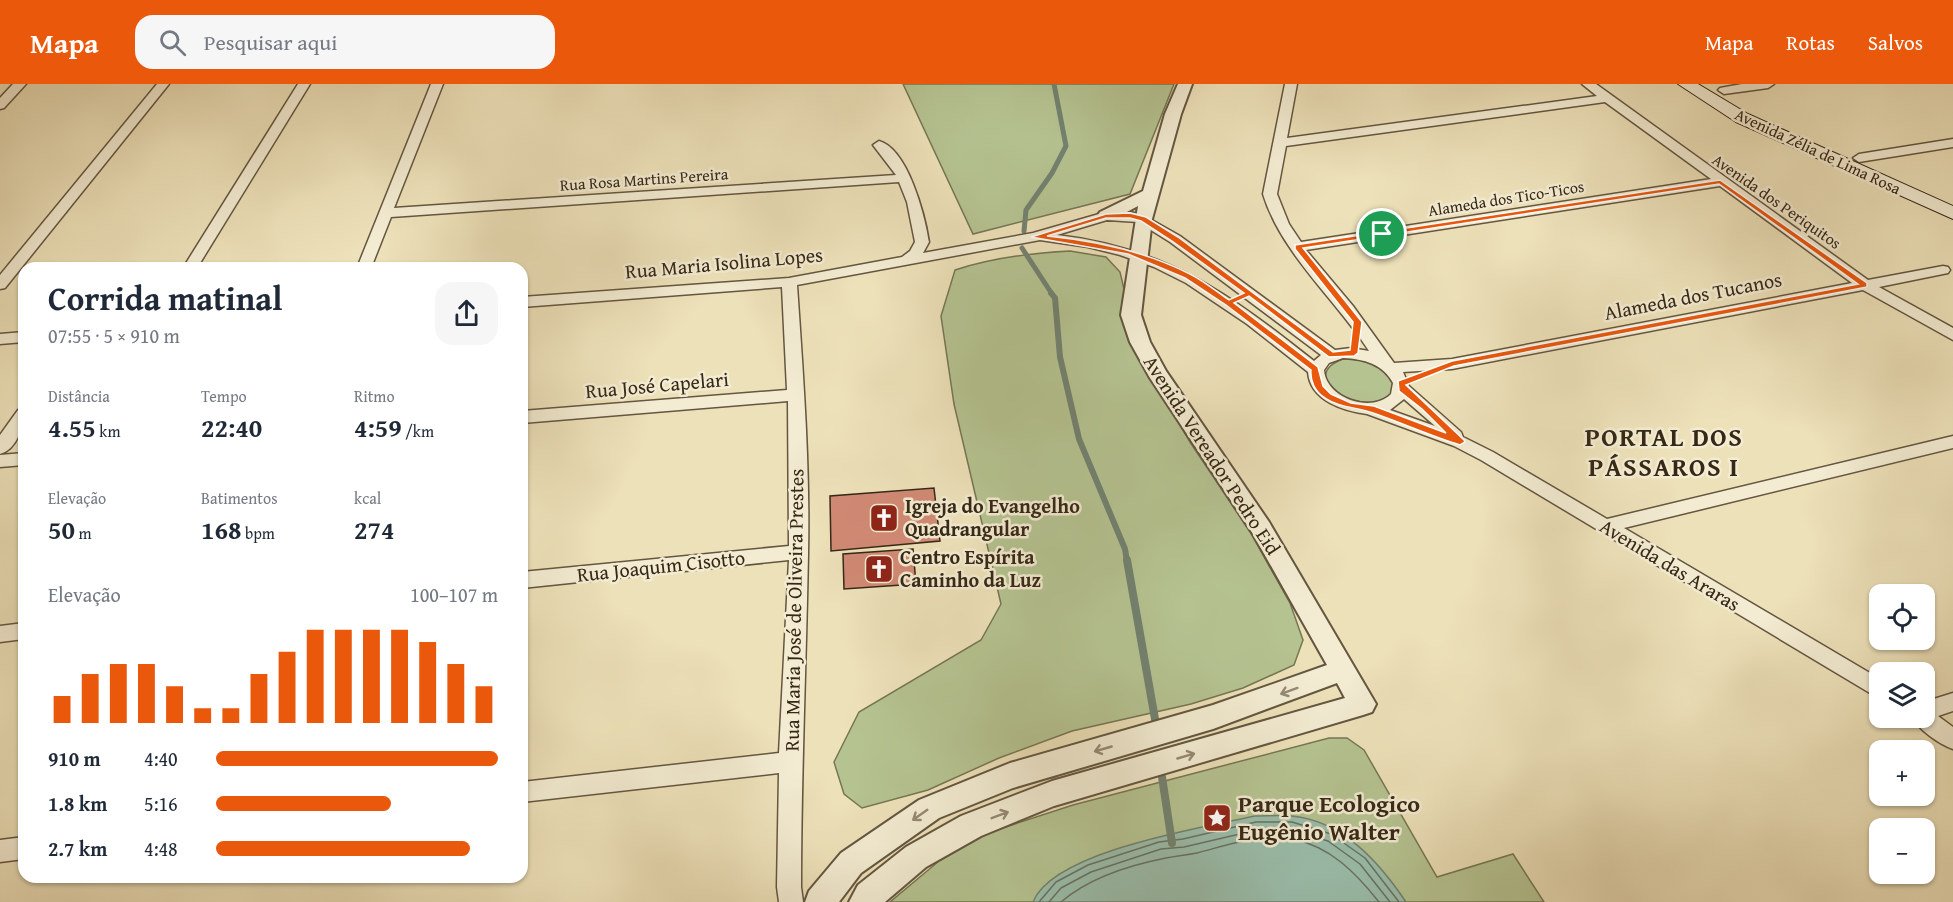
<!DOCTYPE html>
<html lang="pt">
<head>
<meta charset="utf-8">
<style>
	:root { --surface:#fff; --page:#f6f6f7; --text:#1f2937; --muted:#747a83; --accent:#ea580c }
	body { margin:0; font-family:"Gentium Book Plus",serif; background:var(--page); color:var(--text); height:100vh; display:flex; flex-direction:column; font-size:22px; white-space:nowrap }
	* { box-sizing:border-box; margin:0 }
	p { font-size:20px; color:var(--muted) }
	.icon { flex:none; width:33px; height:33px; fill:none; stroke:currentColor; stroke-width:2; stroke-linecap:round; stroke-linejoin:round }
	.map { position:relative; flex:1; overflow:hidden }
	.panel { position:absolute; left:18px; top:178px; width:510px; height:621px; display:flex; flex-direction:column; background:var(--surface); border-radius:18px; box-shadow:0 2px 4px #0004 }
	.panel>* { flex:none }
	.fabs { position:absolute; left:1869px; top:500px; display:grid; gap:12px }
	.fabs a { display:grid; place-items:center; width:66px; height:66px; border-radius:12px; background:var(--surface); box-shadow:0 2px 4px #0004; font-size:30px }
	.pin { position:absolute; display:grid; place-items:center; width:51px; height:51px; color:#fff; margin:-26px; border:3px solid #fff; border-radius:50%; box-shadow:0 2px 6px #0007 }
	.round { display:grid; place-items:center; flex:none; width:63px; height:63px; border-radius:18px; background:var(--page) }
	.overview { display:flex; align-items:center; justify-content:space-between; height:102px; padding:0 30px }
	h1 { font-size:33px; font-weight:700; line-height:45px }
	.stats { display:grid; grid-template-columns:repeat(3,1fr); gap:9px; height:102px; padding:6px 30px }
	.stats div { display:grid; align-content:center }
	.stats b { font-size:26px; font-weight:700 }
	.stats small { font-size:16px; font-weight:400 }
	.stats p { font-size:16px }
	.chart { height:168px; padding:12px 30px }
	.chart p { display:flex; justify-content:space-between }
	.chart svg { width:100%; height:108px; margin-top:6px; stroke:var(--accent); stroke-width:6 }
	ul { padding:0 30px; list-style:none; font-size:20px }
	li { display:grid; grid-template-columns:96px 72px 1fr; align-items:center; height:45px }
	li i { height:15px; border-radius:8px; background:var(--accent) }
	header { display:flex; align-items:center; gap:36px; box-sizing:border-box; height:84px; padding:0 30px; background:var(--accent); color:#fff }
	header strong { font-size:28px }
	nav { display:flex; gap:33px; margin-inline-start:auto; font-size:21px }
	.search { width:420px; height:54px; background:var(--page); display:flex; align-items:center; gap:15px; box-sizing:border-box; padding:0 21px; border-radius:18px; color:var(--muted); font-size:22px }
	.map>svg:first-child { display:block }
	.green { fill:#b5c391; stroke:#767654; stroke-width:1.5 }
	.water { fill:#9abeac; stroke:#728270; stroke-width:1.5 }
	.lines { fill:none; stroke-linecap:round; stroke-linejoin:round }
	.shore { stroke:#687362; stroke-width:1.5 }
	.stream-far2 { stroke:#728270; stroke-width:5 }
	.stream-far1 { stroke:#728270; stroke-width:6 }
	.stream { stroke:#728270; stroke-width:8 }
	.building { fill:#d18a75; stroke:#362817; stroke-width:1.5 }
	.minor-casing { stroke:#645640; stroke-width:3 }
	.tertiary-casing { stroke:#645640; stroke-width:4 }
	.secondary-casing { stroke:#362817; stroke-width:2 }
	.minor { fill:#f3ecd2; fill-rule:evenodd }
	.tertiary { fill:#f3ecd2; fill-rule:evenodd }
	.secondary { fill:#f3ecd2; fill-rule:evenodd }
	.oneway { stroke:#948a74 }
	.route { fill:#ea580c; stroke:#fff; stroke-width:1.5; fill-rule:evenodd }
	.labels { text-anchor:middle; stroke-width:5; stroke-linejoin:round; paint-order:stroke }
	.far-street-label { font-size:16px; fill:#362817; stroke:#f3ecd2 }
	.street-label { font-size:20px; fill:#362817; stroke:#f3ecd2 }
	.poi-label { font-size:20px; font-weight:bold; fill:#362817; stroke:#f3ecd2; text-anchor:start }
	.near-poi-label { font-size:24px; font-weight:bold; fill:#362817; stroke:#f3ecd2; text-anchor:start }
	.district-label { font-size:26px; font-weight:bold; letter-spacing:1.5px; fill:#362817; stroke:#f3ecd2 }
</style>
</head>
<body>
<header>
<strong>Mapa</strong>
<div class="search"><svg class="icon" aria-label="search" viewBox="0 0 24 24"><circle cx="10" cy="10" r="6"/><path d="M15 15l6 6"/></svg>Pesquisar aqui</div>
<nav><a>Mapa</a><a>Rotas</a><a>Salvos</a></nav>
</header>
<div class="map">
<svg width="1953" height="818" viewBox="0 0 1953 818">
	<rect width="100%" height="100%" fill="#ede1b9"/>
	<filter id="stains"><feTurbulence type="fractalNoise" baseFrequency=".00333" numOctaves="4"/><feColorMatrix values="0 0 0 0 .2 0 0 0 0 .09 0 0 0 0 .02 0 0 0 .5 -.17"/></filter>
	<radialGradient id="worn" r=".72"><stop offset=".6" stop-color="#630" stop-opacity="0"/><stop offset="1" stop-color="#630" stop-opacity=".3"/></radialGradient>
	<g class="green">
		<path d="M 903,0 L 1174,0 L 1130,110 L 973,150 Z"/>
		<path d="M 1070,167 L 1106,173 L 1120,188 L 1140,273 L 1190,358 L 1250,448 L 1290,519 L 1303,556 L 1294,581 L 1243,604 L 1191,620 L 1072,647 L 999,674 L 928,706 L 862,724 L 844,710 L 834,678 L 859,628 L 981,556 L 1001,520 L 954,320 L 941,232 L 955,186 C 992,174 1030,169 1070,167 Z"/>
		<path d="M 1343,275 C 1365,274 1381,281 1394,299 L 1390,312 C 1356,334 1296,292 1343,275 Z"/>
		<path d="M 1329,654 L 1347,654 L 1364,666 L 1437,793 L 1513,770 L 1544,818 L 890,818 L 939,777 L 990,748 L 1073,721 Z"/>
	</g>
	<path class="water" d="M 1255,732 C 1267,732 1280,731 1292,732 C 1343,737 1379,778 1406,818 L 1033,818 C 1053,767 1205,743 1255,732 Z"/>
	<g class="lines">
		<g class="shore">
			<path d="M 1039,818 L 1056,798 L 1088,781 L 1159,758 L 1183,755 L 1256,738 L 1292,738 L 1331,750 L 1365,774 L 1399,818"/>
			<path d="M 1049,818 L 1061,804 L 1091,788 L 1161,765 L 1184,763 L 1257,746 L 1291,746 L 1328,757 L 1360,780 L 1390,818"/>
			<path d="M 1061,818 C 1089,794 1130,781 1166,774 C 1176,772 1187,771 1197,769 C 1228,761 1260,749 1292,755 C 1330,762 1356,789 1379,818"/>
		</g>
		<g class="stream-far2">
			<path d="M 1024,147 L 1026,126 L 1052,89 L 1066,62 L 1054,0"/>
			<path d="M 1022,164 L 1052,210"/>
		</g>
		<path class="stream-far1" d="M 1051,209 L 1055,214 L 1060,273 L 1079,355 L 1125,465 L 1127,477"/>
		<g class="stream">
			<path d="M 1127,476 L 1155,635"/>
			<path d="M 1162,693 L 1172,759"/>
		</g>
	</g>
	<g class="building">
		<path d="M 934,404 L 940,457 L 831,467 L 830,412 Z"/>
		<path d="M 913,465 L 916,500 L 844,505 L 843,470 Z"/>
	</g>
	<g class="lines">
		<g class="minor-casing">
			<g id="minor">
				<path d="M 13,0 L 26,0 L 4,24 L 0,25 L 0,14 Z"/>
				<path d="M 157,0 L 169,0 L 5,204 L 0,205 L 0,191 Z"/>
				<path d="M 298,0 L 310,0 L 197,184 L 183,184 Z"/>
				<path d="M 431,0 L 443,0 L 394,124 L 896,91 L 873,61 L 879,57 C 908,65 925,132 929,158 L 923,169 L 1033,149 L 1106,128 L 1130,128 L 1143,131 L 1180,152 L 1335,266 L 1351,264 L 1369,267 C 1336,216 1281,169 1263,110 L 1285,0 L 1297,0 L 1287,54 L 1597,12 L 1582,0 L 1596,0 L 1868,196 L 1943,182 L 1948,183 L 1950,186 L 1948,189 L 1879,203 L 1953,244 L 1953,256 L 1863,206 L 1452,285 L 1403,288 L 1409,302 L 1461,348 L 1463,353 L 1493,368 L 1607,435 L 1953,352 L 1953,364 L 1624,444 L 1880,595 L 1880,615 L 1481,376 L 1454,362 L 1367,330 C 1344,327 1310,317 1308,288 L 1247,240 L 1186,199 L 1154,183 L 1120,171 L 1088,163 L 1040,156 L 797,201 C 803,290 810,380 808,470 C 806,581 801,692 801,803 L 803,818 L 779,818 L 777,803 L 779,689 L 522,718 L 522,698 L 779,669 L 789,476 L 522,504 L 522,488 L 789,462 L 788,317 L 522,339 L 522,327 L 787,306 L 782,203 L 522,223 L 522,213 L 789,194 L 902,173 L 910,167 L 915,158 L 907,118 L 899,98 L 391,133 L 371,184 L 357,184 ZM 1605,18 L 1711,95 L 1301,158 L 1289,140 L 1277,110 L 1286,62 ZM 1720,102 L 1852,199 L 1452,275 L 1394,279 L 1353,222 L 1306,166 ZM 1107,136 L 1138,138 L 1170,158 L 1321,271 L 1314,277 C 1229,210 1168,164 1057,151 ZM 1343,274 C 1364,275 1383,280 1393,299 L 1391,310 C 1371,330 1326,314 1324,286 L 1329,279 ZM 1404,315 L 1435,342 L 1390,326 Z"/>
				<path d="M 1742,0 L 1774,0 L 1768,4 L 1724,10 L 1718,6 L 1720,4 Z"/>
				<path d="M 1953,55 L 1953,63 L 1859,78 L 1853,74 L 1859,70 Z"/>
				<path d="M 24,248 L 24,258 L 0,260 L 0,250 Z"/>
				<path d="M 24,324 C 24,340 18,365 0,370 L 0,351 L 18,326 Z"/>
				<path d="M 24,369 L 24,381 L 0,383 L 0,371 Z"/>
				<path d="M 24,539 L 24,555 L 0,558 L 0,542 Z"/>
				<path d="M 1953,609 L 1953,627 L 1938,632 L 1953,643 L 1953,665 C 1939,660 1919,646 1912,633 L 1924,633 L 1924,618 Z"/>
				<path d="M 24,753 L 24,775 L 0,778 L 0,756 Z"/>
			</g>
		</g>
		<g class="tertiary-casing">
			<path id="tertiary" d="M 1178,0 L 1192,0 L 1181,30 L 1152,135 L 1141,231 L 1150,258 L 1166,287 L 1269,438 L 1376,620 L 1372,628 L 1363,631 L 1054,722 L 981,752 L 926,783 L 885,818 L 849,818 L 858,801 L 906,763 L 961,732 L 1052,697 L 1345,614 L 1337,599 L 1213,645 L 1013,704 L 939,734 L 861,789 L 839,818 L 805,818 L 809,807 L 841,769 L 919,716 L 1010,679 L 1213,621 L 1327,581 L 1253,450 L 1150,294 L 1130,258 L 1121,231 L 1138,122 L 1112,136 L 1100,136 L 1097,132 L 1100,128 L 1143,107 L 1165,30 Z"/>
		</g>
		<g class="secondary-casing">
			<path id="secondary" d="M 1678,0 L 1698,0 L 1748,30 L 1953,122 L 1953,135 L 1736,38 Z"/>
		</g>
		<use href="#minor" class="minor"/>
		<use href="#tertiary" class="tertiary"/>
		<use href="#secondary" class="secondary"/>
	</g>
	<defs><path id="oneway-shaft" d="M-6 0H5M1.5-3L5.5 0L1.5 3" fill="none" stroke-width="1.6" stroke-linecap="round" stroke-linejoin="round" transform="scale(1.5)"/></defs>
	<g class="oneway">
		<use href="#oneway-shaft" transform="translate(1289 607) rotate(160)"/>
		<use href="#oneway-shaft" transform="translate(1103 665) rotate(164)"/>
		<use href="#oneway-shaft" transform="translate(1186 672) rotate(-16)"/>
		<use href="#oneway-shaft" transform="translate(920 731) rotate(145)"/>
		<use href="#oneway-shaft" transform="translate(1000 731) rotate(-21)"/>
	</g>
	<path class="route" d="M 1720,96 L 1867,199 L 1867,203 L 1454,282 L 1406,301 L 1464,356 L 1465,358 L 1460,361 C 1431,352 1402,339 1373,329 C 1357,323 1340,324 1325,314 C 1315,308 1310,297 1311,286 L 1226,221 L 1185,194 L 1128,170 L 1031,153 L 1106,130 L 1130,129 L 1146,133 L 1178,153 L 1333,268 L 1350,266 L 1353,238 L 1295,165 L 1295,161 ZM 1719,100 L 1858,200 L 1452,277 L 1398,297 L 1399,307 L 1422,325 L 1446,349 L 1374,322 L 1351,319 L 1331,310 L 1323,302 L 1318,283 L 1234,219 L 1249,212 L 1329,273 L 1354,272 L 1358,269 L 1362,238 L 1303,164 ZM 1106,134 L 1130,134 L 1141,137 L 1172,157 L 1244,209 L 1229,216 C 1216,207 1204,197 1190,190 C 1145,167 1097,157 1047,152 Z"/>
	<defs>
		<g id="church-square" transform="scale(1.5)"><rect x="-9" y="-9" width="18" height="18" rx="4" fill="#8f2418" stroke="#f3ecd2"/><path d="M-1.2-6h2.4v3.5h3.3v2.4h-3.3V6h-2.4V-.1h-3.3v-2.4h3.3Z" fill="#fff"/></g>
		<g id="sight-square" transform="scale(1.5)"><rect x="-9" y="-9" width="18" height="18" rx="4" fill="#8f2418" stroke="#f3ecd2"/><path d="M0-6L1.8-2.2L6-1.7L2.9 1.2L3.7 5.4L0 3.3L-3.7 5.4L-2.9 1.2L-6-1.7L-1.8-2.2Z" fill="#fff"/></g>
	</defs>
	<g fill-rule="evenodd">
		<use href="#church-square" x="884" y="434"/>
		<use href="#church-square" x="879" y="485"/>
		<use href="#sight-square" x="1217" y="734"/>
	</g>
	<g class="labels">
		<g class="far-street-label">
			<text transform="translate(1818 67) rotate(25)" y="6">Avenida Zélia de Lima Rosa</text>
			<text transform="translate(644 95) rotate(-4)" y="6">Rua Rosa Martins Pereira</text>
			<text transform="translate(1506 114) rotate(-9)" y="6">Alameda dos Tico-Ticos</text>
			<text transform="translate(1777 117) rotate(35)" y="6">Avenida dos Periquitos</text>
		</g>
		<g class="street-label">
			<text transform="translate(724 179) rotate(-5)" y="7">Rua Maria Isolina Lopes</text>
			<text transform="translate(1693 212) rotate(-11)" y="7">Alameda dos Tucanos</text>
			<text transform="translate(657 301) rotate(-5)" y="7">Rua José Capelari</text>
			<text transform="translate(1212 371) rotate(57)" y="7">Avenida Vereador Pedro Eid</text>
			<text transform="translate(1670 481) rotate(31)" y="7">Avenida das Araras</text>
			<text transform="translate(661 482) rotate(-6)" y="7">Rua Joaquim Cisotto</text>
			<text transform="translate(794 526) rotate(-89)" y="7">Rua Maria José de Oliveira Prestes</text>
		</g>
		<g class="poi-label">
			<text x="905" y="429">Igreja do Evangelho<tspan x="905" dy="23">Quadrangular</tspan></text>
			<text x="900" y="480">Centro Espírita<tspan x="900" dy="23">Caminho da Luz</tspan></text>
		</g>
		<g class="near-poi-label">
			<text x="1238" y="728">Parque Ecologico<tspan x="1238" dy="28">Eugênio Walter</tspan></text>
		</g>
		<g class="district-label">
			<text x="1664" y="362">PORTAL DOS<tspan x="1664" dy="30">PÁSSAROS I</tspan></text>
		</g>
	</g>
	<rect width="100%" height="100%" filter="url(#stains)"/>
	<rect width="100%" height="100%" fill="url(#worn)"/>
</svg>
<div class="fabs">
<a><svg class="icon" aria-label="locate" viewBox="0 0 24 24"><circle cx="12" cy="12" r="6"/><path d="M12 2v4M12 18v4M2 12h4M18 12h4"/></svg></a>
<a><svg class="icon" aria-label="layers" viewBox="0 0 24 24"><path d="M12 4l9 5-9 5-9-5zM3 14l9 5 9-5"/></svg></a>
<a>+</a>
<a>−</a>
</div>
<div class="pin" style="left:1382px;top:150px;background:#1e9e55"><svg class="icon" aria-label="arrive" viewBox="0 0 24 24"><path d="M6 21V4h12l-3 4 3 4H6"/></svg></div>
<section class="panel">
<div class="overview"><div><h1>Corrida matinal</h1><p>07:55 · 5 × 910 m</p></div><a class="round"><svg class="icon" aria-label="share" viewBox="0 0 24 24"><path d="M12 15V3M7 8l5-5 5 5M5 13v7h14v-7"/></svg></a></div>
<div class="stats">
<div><p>Distância</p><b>4.55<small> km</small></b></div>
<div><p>Tempo</p><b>22:40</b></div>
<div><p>Ritmo</p><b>4:59<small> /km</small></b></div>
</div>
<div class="stats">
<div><p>Elevação</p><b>50<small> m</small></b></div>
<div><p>Batimentos</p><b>168<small> bpm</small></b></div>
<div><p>kcal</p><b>274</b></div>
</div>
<div class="chart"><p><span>Elevação</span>100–107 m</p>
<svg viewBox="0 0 160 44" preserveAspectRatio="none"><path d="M5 44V33M15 44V24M25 44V20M35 44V20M45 44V29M55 44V38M65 44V38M75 44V24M85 44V15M95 44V6M105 44V6M115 44V6M125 44V6M135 44V11M145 44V20M155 44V29"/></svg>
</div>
<ul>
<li><b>910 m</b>4:40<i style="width:100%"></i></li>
<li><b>1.8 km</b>5:16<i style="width:62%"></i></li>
<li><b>2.7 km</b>4:48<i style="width:90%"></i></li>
</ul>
</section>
</div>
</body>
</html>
